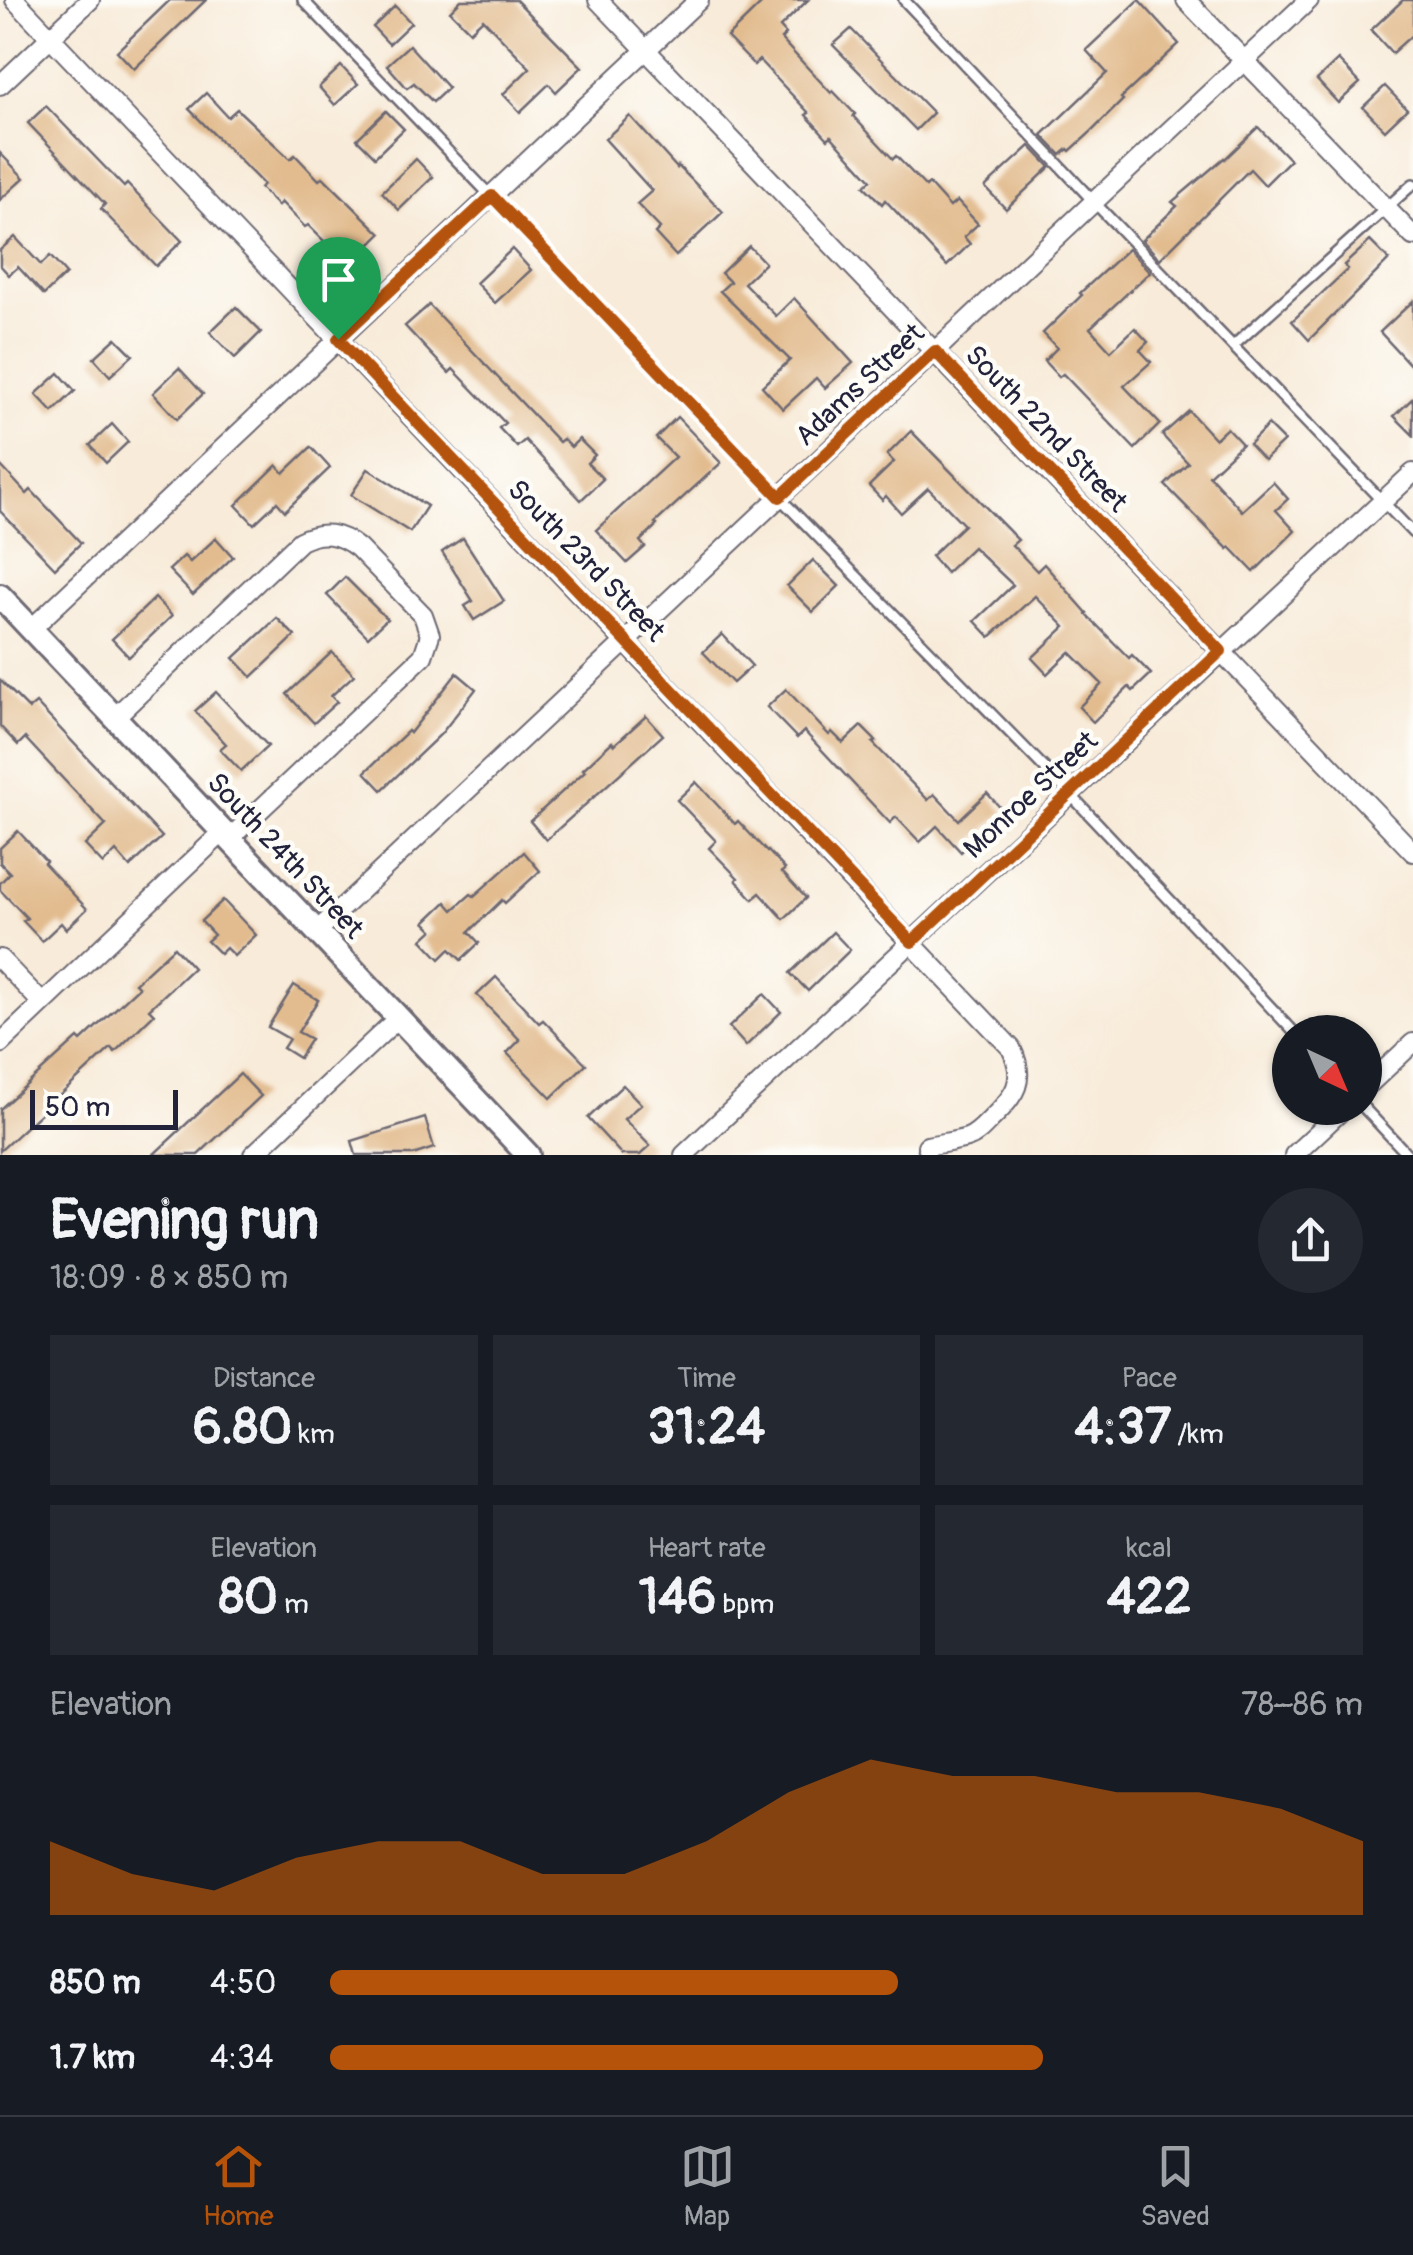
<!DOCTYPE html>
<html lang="en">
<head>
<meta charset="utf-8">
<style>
	:root { --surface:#171b24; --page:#242831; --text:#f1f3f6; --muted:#9ea1a6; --line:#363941; --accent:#b45309 }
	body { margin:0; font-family:Pangolin,sans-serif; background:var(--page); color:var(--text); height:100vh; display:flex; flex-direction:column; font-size:38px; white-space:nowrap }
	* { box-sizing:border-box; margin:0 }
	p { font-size:32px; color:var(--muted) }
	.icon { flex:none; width:55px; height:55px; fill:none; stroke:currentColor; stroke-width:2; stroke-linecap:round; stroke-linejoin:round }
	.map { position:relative; height:1155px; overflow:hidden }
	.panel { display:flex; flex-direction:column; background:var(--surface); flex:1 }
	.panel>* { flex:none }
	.needle { width:65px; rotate:136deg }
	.fabs { position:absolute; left:1272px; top:1015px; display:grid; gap:20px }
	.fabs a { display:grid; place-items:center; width:110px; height:110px; border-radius:50%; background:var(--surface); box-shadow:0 2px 8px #0004; font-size:50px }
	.scale { position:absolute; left:30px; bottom:25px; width:148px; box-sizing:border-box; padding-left:10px; border:5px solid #22223b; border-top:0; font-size:28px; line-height:35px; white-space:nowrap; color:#22223b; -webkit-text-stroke:8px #fdfcf7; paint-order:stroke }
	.pin { position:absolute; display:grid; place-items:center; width:85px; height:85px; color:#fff; margin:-102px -42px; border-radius:50% 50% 50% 0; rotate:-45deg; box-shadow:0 0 10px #0007 }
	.pin .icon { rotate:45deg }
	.round { display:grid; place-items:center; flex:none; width:105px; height:105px; border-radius:52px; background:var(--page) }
	.head { display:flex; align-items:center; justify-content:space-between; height:170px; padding:0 50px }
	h1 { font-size:55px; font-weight:800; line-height:75px }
	.metrics { display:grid; grid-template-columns:repeat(3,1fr); gap:15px; height:170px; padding:10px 50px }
	.metrics div { display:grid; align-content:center; border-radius:0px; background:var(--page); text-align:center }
	.metrics b { font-size:50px; font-weight:800 }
	.metrics small { font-size:28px; font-weight:400 }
	.metrics p { font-size:28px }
	.chart { height:280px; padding:20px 50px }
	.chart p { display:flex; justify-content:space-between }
	.chart svg { width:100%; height:180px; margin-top:10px; fill:var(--accent); opacity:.7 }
	ul { padding:0 50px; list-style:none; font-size:32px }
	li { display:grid; grid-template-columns:160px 120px 1fr; align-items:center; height:75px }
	li i { height:25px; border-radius:12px; background:var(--accent) }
	.tab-bar { display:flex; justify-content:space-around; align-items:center; height:140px; border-top:2px solid var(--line); background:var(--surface); font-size:28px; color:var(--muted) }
	.tab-bar a { display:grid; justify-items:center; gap:5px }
	.tab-bar .active { color:var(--accent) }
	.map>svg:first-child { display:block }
	.building { fill:#e2bc8f }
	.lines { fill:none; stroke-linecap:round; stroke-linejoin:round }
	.service-casing { stroke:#6d6872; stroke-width:14 }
	.minor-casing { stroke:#6d6872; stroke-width:22 }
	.tertiary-casing { stroke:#6d6872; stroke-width:28 }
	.service { stroke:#fff; stroke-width:9 }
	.minor { stroke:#fff; stroke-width:18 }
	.tertiary { stroke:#fff; stroke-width:22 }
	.route-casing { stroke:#fff; stroke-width:20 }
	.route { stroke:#b45309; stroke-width:12 }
	.labels { text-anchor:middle; stroke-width:9; stroke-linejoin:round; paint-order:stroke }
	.street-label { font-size:28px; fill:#22223b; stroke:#fdfcf7 }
</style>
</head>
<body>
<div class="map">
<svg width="1413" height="1155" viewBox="0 0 1413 1155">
	<rect width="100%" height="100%" fill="#fdfcf7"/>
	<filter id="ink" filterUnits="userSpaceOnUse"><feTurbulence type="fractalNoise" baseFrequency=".01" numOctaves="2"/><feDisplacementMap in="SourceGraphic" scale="20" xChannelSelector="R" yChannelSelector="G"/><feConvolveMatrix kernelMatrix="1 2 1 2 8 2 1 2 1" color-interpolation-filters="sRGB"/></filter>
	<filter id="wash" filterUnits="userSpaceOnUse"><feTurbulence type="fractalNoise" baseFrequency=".0048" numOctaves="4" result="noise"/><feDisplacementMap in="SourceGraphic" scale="40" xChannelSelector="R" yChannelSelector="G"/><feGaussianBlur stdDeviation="2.25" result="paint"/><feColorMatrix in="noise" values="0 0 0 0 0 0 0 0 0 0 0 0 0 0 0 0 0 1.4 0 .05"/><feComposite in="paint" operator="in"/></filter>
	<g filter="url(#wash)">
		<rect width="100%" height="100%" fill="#f8ebd9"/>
		<g id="blocks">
			<g class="building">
				<path d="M 170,0 L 206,0 L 134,69 L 117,51 Z"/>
				<path d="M 461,0 L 516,0 L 582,67 L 556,92 L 549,84 L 520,112 L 503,94 L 530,68 L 483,19 L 470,31 L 450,11 Z"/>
				<path d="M 765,0 L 808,0 L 780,27 L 786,34 L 781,39 L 831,93 L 833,91 L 855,114 L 853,116 L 893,159 L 896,156 L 926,187 L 929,184 L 950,207 L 957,201 L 978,224 L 964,237 L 970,244 L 947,266 L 885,200 L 882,204 L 864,186 L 871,180 L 831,136 L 828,139 L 806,115 L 809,113 L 759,60 L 754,65 L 727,37 Z"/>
				<path d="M 1139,0 L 1179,44 L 1121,98 L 1123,100 L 1092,131 L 1070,151 L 1068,149 L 1061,155 L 1042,135 L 1107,73 L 1086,50 Z"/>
				<path d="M 1403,0 L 1413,0 L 1413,34 L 1392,53 L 1371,30 Z"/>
				<path d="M 395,6 L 411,23 L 389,44 L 373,27 Z"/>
				<path d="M 851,29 L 933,113 L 916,130 L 833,45 Z"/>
				<path d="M 409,45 L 448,88 L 433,102 L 414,83 L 407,88 L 387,65 Z"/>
				<path d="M 1338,60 L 1360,83 L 1338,103 L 1317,80 Z"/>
				<path d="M 341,66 L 358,84 L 335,105 L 319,87 Z"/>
				<path d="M 1385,86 L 1407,109 L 1385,130 L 1363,107 Z"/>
				<path d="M 206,93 L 228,117 L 237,109 L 290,159 L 295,155 L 319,180 L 323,177 L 381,234 L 358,257 L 351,250 L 342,259 L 308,225 L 305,227 L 281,202 L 278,206 L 260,188 L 263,184 L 189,109 Z"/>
				<path d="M 46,106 L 124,187 L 127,184 L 182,241 L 156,266 L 101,209 L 105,204 L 28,123 Z"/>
				<path d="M 386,111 L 404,129 L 375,157 L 357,139 Z"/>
				<path d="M 630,116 L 677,168 L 678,166 L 723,212 L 676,256 L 655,233 L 660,228 L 637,204 L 652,191 L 605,139 Z"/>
				<path d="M 1258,127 L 1290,160 L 1265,185 L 1250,169 L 1160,259 L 1142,240 L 1177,206 L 1172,202 L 1224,158 L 1225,159 Z"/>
				<path d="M 1030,146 L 1050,167 L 1006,209 L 985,187 Z"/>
				<path d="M 0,153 L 24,178 L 0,200 Z"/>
				<path d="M 416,159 L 433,177 L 399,210 L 382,192 Z"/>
				<path d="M 15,237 L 41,265 L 50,256 L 66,274 L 44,295 L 18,267 L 9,275 L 0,265 L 0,250 Z"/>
				<path d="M 1370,241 L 1389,260 L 1309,340 L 1292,321 L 1348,269 L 1344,265 Z"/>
				<path d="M 749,246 L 765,263 L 744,283 L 776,316 L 794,298 L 853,363 L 825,388 L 816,378 L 783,409 L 762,386 L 790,360 L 720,291 L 730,282 L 721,273 Z"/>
				<path d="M 512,249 L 531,270 L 495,303 L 476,283 Z"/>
				<path d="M 1128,249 L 1150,272 L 1090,328 L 1111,351 L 1135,328 L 1148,342 L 1140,350 L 1151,362 L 1124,386 L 1160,424 L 1135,449 L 1063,374 L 1059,377 L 1044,361 L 1057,348 L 1043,333 L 1082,295 L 1080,293 Z"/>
				<path d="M 1413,301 L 1413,368 L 1380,332 Z"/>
				<path d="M 429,305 L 559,442 L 563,439 L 571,447 L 579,439 L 595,455 L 587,463 L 603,479 L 581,500 L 525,440 L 517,447 L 499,428 L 505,423 L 453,369 L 449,373 L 405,326 Z"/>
				<path d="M 236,307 L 261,332 L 235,358 L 210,332 Z"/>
				<path d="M 116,338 L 133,355 L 110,376 L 94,358 Z"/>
				<path d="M 179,368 L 203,394 L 177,419 L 153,393 Z"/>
				<path d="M 59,373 L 75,391 L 53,412 L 36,394 Z"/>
				<path d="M 1413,398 L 1413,435 L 1394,416 Z"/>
				<path d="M 1189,411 L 1215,439 L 1227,428 L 1242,444 L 1209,475 L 1242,511 L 1273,482 L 1288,499 L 1276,510 L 1295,531 L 1254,572 L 1230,547 L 1228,549 L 1165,485 L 1188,463 L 1162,435 Z"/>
				<path d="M 677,417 L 721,463 L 655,523 L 657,525 L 640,541 L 645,547 L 627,563 L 596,530 L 675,457 L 656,438 Z"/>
				<path d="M 112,424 L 128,442 L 106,463 L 90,445 Z"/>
				<path d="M 1268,425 L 1284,441 L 1264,460 L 1249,444 Z"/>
				<path d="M 911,431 L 1018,540 L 1012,545 L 1037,571 L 1044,564 L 1087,613 L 1086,614 L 1129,658 L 1132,655 L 1151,674 L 1133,691 L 1129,687 L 1093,722 L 1079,707 L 1102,684 L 1070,652 L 1047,674 L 1032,658 L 1065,627 L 1035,596 L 990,637 L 975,621 L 1013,585 L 973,547 L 946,573 L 931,556 L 964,525 L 928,488 L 901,513 L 886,496 L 882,500 L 869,486 L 894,462 L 887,455 Z"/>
				<path d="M 311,447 L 330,468 L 285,511 L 277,502 L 254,524 L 236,505 L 277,465 L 284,473 Z"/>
				<path d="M 0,465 L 27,494 L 31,490 L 81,543 L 55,568 L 0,511 Z"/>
				<path d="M 368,469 L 427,506 L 410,532 L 351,495 Z"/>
				<path d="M 216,538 L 233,557 L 193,595 L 169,570 L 184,556 L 190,562 Z"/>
				<path d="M 463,538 L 504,601 L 474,620 L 465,606 L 473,601 L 442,552 Z"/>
				<path d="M 813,560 L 839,586 L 813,612 L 787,586 Z"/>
				<path d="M 345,577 L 387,619 L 368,637 L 327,595 Z"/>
				<path d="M 155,598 L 172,616 L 129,657 L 112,639 Z"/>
				<path d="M 277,618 L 295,636 L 252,677 L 234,658 Z"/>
				<path d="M 722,634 L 752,666 L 733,683 L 703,652 Z"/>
				<path d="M 332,652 L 354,675 L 331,696 L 337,702 L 314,723 L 287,694 Z"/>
				<path d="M 457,673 L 476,689 L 441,734 L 382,790 L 365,772 L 408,731 L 410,733 Z"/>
				<path d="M 0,680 L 29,709 L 36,703 L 162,837 L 130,867 L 116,851 L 103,864 L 85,845 L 106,825 L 25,738 L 18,745 L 0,726 Z"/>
				<path d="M 786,689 L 829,735 L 832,732 L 843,743 L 861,726 L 876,741 L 873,743 L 928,800 L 934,794 L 959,820 L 987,793 L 1004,812 L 961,852 L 937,826 L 920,842 L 896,817 L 890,823 L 804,731 L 797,738 L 767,707 Z"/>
				<path d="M 216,692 L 268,746 L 241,771 L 220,749 L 226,744 L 195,711 Z"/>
				<path d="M 646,716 L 663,735 L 546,840 L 530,821 L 585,771 L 583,769 L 612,742 L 614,745 Z"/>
				<path d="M 696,782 L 735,824 L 738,821 L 767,852 L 768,851 L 785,869 L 782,872 L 806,898 L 784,919 L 760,893 L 753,899 L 736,880 L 738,878 L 709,848 L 716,841 L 677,800 Z"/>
				<path d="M 18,831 L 46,861 L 44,863 L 87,909 L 66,929 L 61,923 L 42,941 L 23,921 L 27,918 L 0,890 L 0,883 L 10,873 L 0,863 L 0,848 Z"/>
				<path d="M 524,852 L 540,871 L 505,903 L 502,900 L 469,932 L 479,943 L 461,960 L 450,949 L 440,959 L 422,940 L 433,930 L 425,922 L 446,902 L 453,910 L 471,894 L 474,896 Z"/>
				<path d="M 223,900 L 256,935 L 234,956 L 226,948 L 220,954 L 207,941 L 214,935 L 201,921 Z"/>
				<path d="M 833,932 L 850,950 L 808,991 L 790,973 Z"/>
				<path d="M 174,947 L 193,968 L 149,1009 L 154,1014 L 115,1052 L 111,1048 L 0,1151 L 0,1109 L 78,1038 L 81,1041 L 139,987 L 135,983 Z"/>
				<path d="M 496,977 L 539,1023 L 543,1020 L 586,1064 L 551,1098 L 507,1053 L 520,1040 L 477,995 Z"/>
				<path d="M 294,985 L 318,1000 L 298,1032 L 311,1039 L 299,1058 L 283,1048 L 289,1039 L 268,1027 Z"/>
				<path d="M 764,994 L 781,1012 L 746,1046 L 729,1027 Z"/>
				<path d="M 240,1074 L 261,1096 L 198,1155 L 153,1155 Z"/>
				<path d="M 623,1085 L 641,1104 L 624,1119 L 650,1146 L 640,1155 L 622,1155 L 588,1118 Z"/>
				<path d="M 425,1118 L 434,1148 L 413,1155 L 356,1155 L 352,1141 Z"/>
			</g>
		</g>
	</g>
	<g filter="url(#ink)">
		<use href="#blocks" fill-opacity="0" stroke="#6d6872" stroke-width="2.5"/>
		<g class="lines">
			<g class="service-casing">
				<g id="service">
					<path d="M 303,0 L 779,497 L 1070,794 L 1294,1032"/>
					<path d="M 904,0 L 1094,202 L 1413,533"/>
					<path d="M 1233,346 L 1413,184"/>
					<path d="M 1364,1108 L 1408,1155"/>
				</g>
			</g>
			<g class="minor-casing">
				<g id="minor">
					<path d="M 15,0 L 1011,1048 C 1027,1080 1015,1096 992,1118 C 984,1126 977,1135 967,1138 C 954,1142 940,1143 927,1146"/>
					<path d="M 598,0 L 1413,852"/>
					<path d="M 1186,0 L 1413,236"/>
					<path d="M 0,85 L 90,0"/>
					<path d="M 31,629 L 699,0"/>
					<path d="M 115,717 L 300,541 C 322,530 339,533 358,548 L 423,615 L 430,635 L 423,656 L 229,839"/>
					<path d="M 316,932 L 1309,0"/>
					<path d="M 0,959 L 42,1003"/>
					<path d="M 0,1044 L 223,832"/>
					<path d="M 1365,1088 L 1413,1043"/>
					<path d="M 253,1155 L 398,1018"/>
					<path d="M 684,1155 L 1413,473"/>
					<path d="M 1294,1155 L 1344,1108"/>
				</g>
			</g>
			<g class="tertiary-casing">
				<path id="tertiary" d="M 0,596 L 528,1155"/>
			</g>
			<use href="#service" class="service"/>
			<use href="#minor" class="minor"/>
			<use href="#tertiary" class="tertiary"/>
		</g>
	</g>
	<g class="lines" filter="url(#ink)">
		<g class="route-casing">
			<path id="route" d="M 492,196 L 780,497 L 935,351 L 1221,651 L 912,942 L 338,339 Z"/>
		</g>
		<use href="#route" class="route"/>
	</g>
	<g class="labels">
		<g class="street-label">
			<text transform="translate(859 384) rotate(-43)" y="10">Adams Street</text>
			<text transform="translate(1047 428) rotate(46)" y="10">South 22nd Street</text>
			<text transform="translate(587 560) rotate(46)" y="10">South 23rd Street</text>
			<text transform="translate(1030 794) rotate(-43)" y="10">Monroe Street</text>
			<text transform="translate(286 855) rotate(47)" y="10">South 24th Street</text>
		</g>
	</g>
</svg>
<div class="fabs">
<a><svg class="needle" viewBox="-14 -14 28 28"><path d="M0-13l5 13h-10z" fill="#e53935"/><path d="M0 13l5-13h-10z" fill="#9ea1a6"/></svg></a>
</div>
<div class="scale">50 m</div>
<div class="pin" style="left:338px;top:339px;background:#1e9e55"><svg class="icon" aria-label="arrive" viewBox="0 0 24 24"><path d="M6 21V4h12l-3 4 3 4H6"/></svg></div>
</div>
<section class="panel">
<div class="head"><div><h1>Evening run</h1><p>18:09 · 8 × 850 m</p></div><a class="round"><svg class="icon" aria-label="share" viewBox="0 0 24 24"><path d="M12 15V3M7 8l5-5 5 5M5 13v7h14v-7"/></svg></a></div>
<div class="metrics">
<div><p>Distance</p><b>6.80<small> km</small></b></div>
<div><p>Time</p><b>31:24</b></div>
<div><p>Pace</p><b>4:37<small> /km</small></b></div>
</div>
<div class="metrics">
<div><p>Elevation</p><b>80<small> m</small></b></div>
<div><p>Heart rate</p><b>146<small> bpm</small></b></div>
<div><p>kcal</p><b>422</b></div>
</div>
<div class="chart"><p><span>Elevation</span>78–86 m</p>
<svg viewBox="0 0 160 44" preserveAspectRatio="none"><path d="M0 44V26L10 34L20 38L30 30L40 26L50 26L60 34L70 34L80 26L90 14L100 6L110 10L120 10L130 14L140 14L150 18L160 26V44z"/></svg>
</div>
<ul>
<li><b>850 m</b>4:50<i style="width:55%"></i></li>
<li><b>1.7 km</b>4:34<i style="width:69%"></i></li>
</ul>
</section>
<nav class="tab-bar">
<a class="active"><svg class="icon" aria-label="home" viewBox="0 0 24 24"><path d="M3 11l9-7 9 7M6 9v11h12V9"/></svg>Home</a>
<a><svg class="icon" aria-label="map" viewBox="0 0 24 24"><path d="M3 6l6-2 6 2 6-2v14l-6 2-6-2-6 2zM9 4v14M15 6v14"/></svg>Map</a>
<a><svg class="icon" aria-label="saved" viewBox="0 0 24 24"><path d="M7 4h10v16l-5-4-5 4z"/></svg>Saved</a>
</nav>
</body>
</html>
